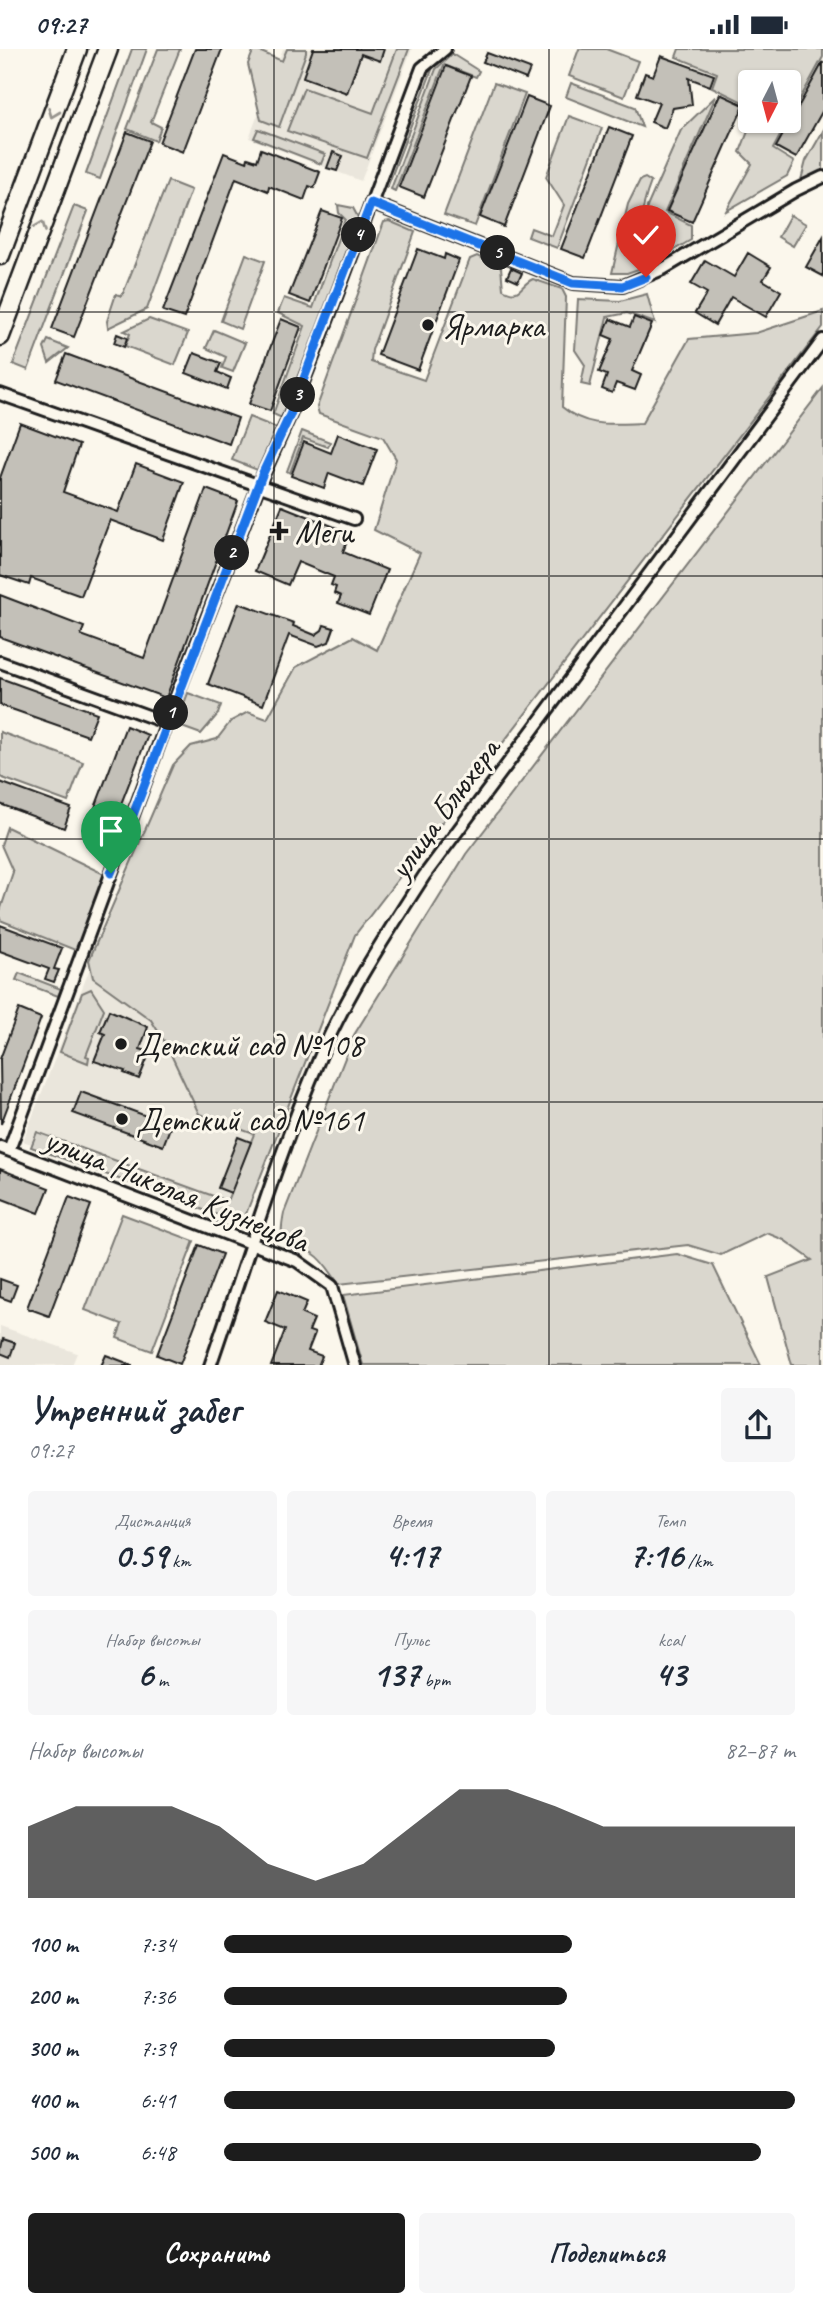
<!DOCTYPE html>
<html lang="ru">
<head>
<meta charset="utf-8">
<style>
	:root { --surface:#fff; --page:#f6f6f7; --text:#1f2937; --muted:#747a83; --accent:#1c1c1c }
	body { margin:0; font-family:Caveat,sans-serif; background:var(--page); color:var(--text); height:100vh; display:flex; flex-direction:column; font-size:26px; white-space:nowrap }
	* { box-sizing:border-box; margin:0 }
	p { font-size:23px; color:var(--muted) }
	.icon { flex:none; width:38px; height:38px; fill:none; stroke:currentColor; stroke-width:2; stroke-linecap:round; stroke-linejoin:round }
	.map { position:relative; height:1316px; overflow:hidden }
	.panel { display:flex; flex-direction:column; background:var(--surface); flex:1 }
	.panel>* { flex:none }
	.needle { width:46px; rotate:186deg }
	.buttons { position:absolute; left:738px; top:21px; display:grid; gap:14px }
	.buttons a { display:grid; place-items:center; width:63px; height:63px; border-radius:7px; background:var(--surface); box-shadow:0 2px 5px #0004; font-size:35px }
	.pin { position:absolute; display:grid; place-items:center; width:60px; height:60px; color:#fff; margin:-72px -30px; border-radius:50% 50% 50% 0; rotate:-45deg; box-shadow:0 0 7px #0007 }
	.pin .icon { rotate:45deg }
	.km { position:absolute; width:35px; height:35px; margin:-18px; border-radius:50%; background:#222; color:#fff; font-size:19px; line-height:35px; text-align:center }
	.round { display:grid; place-items:center; flex:none; width:74px; height:74px; border-radius:7px; background:var(--page) }
	.overview { display:flex; align-items:center; justify-content:space-between; height:119px; padding:0 28px }
	h1 { font-size:38px; font-weight:700; line-height:52px }
	.figures { display:grid; grid-template-columns:repeat(3,1fr); gap:10px; height:119px; padding:7px 28px }
	.figures div { display:grid; align-content:center; border-radius:7px; background:var(--page); text-align:center }
	.figures b { font-size:35px; font-weight:700 }
	.figures small { font-size:19px; font-weight:400 }
	.figures p { font-size:19px }
	.chart { height:196px; padding:14px 28px }
	.chart p { display:flex; justify-content:space-between }
	.chart svg { width:100%; height:126px; margin-top:7px; fill:var(--accent); opacity:.7 }
	.primary-button { display:flex; gap:14px; margin-top:auto; padding:14px 28px }
	.primary-button a { flex:1; height:80px; border-radius:7px; background:var(--accent); color:#fff; font-size:28px; font-weight:700; line-height:80px; text-align:center }
	.primary-button a+a { background:var(--page); color:var(--text) }
	ul { padding:0 28px; list-style:none; font-size:23px }
	li { display:grid; grid-template-columns:112px 84px 1fr; align-items:center; height:52px }
	li i { height:18px; border-radius:9px; background:var(--accent) }
	.status { display:flex; justify-content:space-between; align-items:center; height:49px; padding:0 35px; background:var(--surface); direction:ltr }
	.status svg { height:19px; fill:currentColor }
	.map>svg:first-child { display:block }
	.built { fill:#eae6dc }
	.green { fill:#dad7ce; stroke:#7b7a75; stroke-width:2 }
	.building { fill:#c3c0b8; stroke:#1c1c1c; stroke-width:2 }
	.lines { fill:none; stroke-linecap:round; stroke-linejoin:round }
	.street-casing { stroke:#1c1c1c; stroke-width:16 }
	.primary-casing { stroke:#1c1c1c; stroke-width:23 }
	.street { stroke:#fbf7ec; stroke-width:10 }
	.primary { stroke:#fbf7ec; stroke-width:18 }
	.oneway { stroke:#97948e }
	.route-casing { stroke:#fff; stroke-width:14 }
	.route { stroke:#1a73e8; stroke-width:9 }
	.grid { fill:none; stroke:#1c1c1c; stroke-width:2; stroke-opacity:0.55 }
	.poi-dot { fill:#1c1c1c; stroke:#fbf7ec; stroke-width:2.5 }
	.labels { text-anchor:middle; stroke-width:6; stroke-linejoin:round; paint-order:stroke }
	.poi-label { font-size:33px; fill:#1c1c1c; stroke:#fbf7ec; text-anchor:start }
	.street-label { font-size:33px; fill:#1c1c1c; stroke:#fbf7ec }
</style>
</head>
<body>
<div class="status"><b>09:27</b><svg viewBox="0 0 49 12"><path d="M0 12V9h3v3zM5 12V6h3v6zM10 12V3h3v9zM15 12V0h3v12zM26 1h20v11H26zM47 4h2v5h-2z"/></svg></div>
<div class="map">
<svg width="823" height="1317" viewBox="0 0 823 1317">
	<rect width="100%" height="100%" fill="#fbf7ec"/>
	<filter id="ink" filterUnits="userSpaceOnUse"><feTurbulence type="fractalNoise" baseFrequency=".0143" numOctaves="2"/><feDisplacementMap in="SourceGraphic" scale="14" xChannelSelector="R" yChannelSelector="G"/><feConvolveMatrix kernelMatrix="1 2 1 2 8 2 1 2 1" color-interpolation-filters="sRGB"/></filter>
	<g filter="url(#ink)">
		<g class="built">
			<path d="M 283,0 L 412,0 L 361,132 L 249,89 Z"/>
			<path d="M 121,839 L 282,1016 L 223,1165 L 23,1092 Z"/>
			<path d="M 0,1277 L 77,1304 L 72,1316 L 0,1317 Z"/>
		</g>
		<g class="green">
			<path d="M 132,0 L 147,0 L 100,130 L 86,125 Z"/>
			<path d="M 158,0 L 180,0 L 151,73 L 161,78 L 156,92 L 127,80 Z"/>
			<path d="M 254,0 L 282,12 L 287,0 L 306,0 L 306,4 L 279,78 L 261,71 L 248,15 Z"/>
			<path d="M 397,0 L 409,0 L 367,109 L 287,82 L 304,39 L 373,64 Z"/>
			<path d="M 579,0 L 606,0 L 638,12 L 624,48 L 569,27 Z"/>
			<path d="M 679,0 L 823,0 L 823,8 L 789,70 L 789,33 L 751,33 L 751,62 L 747,55 L 712,38 L 717,24 L 676,8 Z"/>
			<path d="M 452,5 L 479,22 L 476,28 L 444,16 L 395,142 L 391,140 L 436,20 Z"/>
			<path d="M 432,21 L 387,139 L 384,138 L 427,25 Z"/>
			<path d="M 494,34 L 525,45 L 475,177 L 444,166 Z"/>
			<path d="M 571,34 L 635,58 L 642,78 L 566,48 Z"/>
			<path d="M 716,47 L 665,163 L 691,176 L 691,191 L 648,216 L 646,194 L 647,158 L 681,81 Z"/>
			<path d="M 569,67 L 602,79 L 557,199 L 528,188 L 531,179 L 552,187 L 564,156 L 546,128 Z"/>
			<path d="M 752,72 L 788,72 L 773,100 L 794,113 L 787,127 L 726,162 L 752,115 L 740,103 Z"/>
			<path d="M 258,80 L 325,105 L 321,115 L 254,89 Z"/>
			<path d="M 823,82 L 823,126 L 800,135 L 806,112 Z"/>
			<path d="M 645,129 L 651,133 C 639,163 639,186 644,218 L 627,224 L 612,224 L 628,155 L 640,131 Z"/>
			<path d="M 168,132 L 191,141 L 147,260 L 108,279 L 107,272 L 116,245 L 122,247 Z"/>
			<path d="M 338,156 L 353,159 L 361,174 L 284,370 L 273,365 L 305,277 L 278,264 L 284,249 L 313,259 L 345,170 L 339,164 Z"/>
			<path d="M 74,157 L 88,162 L 28,321 L 13,315 Z"/>
			<path d="M 790,166 L 806,175 L 793,197 L 778,188 Z"/>
			<path d="M 389,172 L 415,183 L 372,301 L 371,313 L 424,331 L 470,210 L 477,207 L 501,218 L 503,240 C 521,250 519,236 533,230 L 562,240 L 566,248 L 562,358 C 587,379 612,375 642,374 L 689,290 L 756,284 L 823,262 L 823,278 L 355,886 L 242,1175 L 31,1098 L 37,1083 L 227,1152 L 254,1085 L 199,1065 L 166,995 L 151,971 L 93,929 L 89,911 L 173,716 L 191,697 L 217,690 L 231,672 L 248,663 L 267,670 L 296,618 L 353,588 L 377,601 L 420,504 L 374,481 L 396,410 L 383,388 L 319,365 L 317,358 L 384,173 Z"/>
			<path d="M 246,205 L 265,212 L 240,280 L 221,272 Z"/>
			<path d="M 647,245 L 655,274 L 627,264 L 607,268 L 590,337 L 581,335 L 585,316 L 575,301 L 578,250 L 620,252 Z"/>
			<path d="M 149,270 L 188,284 L 175,316 L 125,297 L 130,285 L 124,282 Z"/>
			<path d="M 214,281 L 245,294 L 233,323 L 222,319 L 226,308 L 206,299 Z"/>
			<path d="M 48,291 L 68,299 L 49,314 L 44,299 Z"/>
			<path d="M 823,339 L 823,1316 L 792,1316 L 768,1228 L 812,1211 L 784,1191 L 767,1184 L 721,1206 L 688,1196 L 339,1235 C 332,1226 324,1211 314,1205 C 288,1190 276,1204 284,1164 L 354,986 L 466,805 Z"/>
			<path d="M 249,368 L 277,379 L 260,422 L 232,411 Z"/>
			<path d="M 302,382 L 330,393 L 328,398 L 303,389 L 290,424 L 287,422 Z"/>
			<path d="M 188,644 L 221,656 L 218,665 L 201,685 L 176,676 Z"/>
			<path d="M 0,683 L 83,713 L 68,753 L 0,728 Z"/>
			<path d="M 7,778 L 106,826 L 80,903 L 0,871 L 0,862 L 13,823 L 1,796 Z"/>
			<path d="M 19,924 L 61,940 L 58,947 L 16,931 Z"/>
			<path d="M 91,940 L 104,960 L 86,1007 L 89,1008 L 88,1014 L 60,1003 L 82,944 Z"/>
			<path d="M 122,1165 L 194,1192 L 152,1302 L 117,1289 L 122,1275 L 85,1261 Z"/>
			<path d="M 677,1205 L 713,1216 L 761,1316 L 363,1316 L 343,1246 Z"/>
		</g>
		<g class="building">
			<path d="M 195,0 L 222,0 L 183,103 L 159,94 Z"/>
			<path d="M 313,0 L 384,0 L 380,12 L 361,5 L 347,44 L 303,28 Z"/>
			<path d="M 487,4 L 530,20 L 526,30 L 483,13 Z"/>
			<path d="M 661,7 L 714,26 L 710,37 L 689,29 L 692,56 L 673,59 L 665,79 L 651,73 L 659,54 L 637,46 L 645,24 L 653,27 Z"/>
			<path d="M 823,13 L 823,61 L 796,109 L 776,98 Z"/>
			<path d="M 446,17 L 471,27 L 424,148 L 399,138 Z"/>
			<path d="M 720,45 L 744,56 L 692,173 L 667,162 Z"/>
			<path d="M 527,48 L 550,57 L 504,178 L 480,168 Z"/>
			<path d="M 609,78 L 632,87 L 585,209 L 561,200 Z"/>
			<path d="M 127,83 L 150,92 L 74,288 L 52,280 Z"/>
			<path d="M 261,100 L 320,123 L 314,139 L 309,137 L 304,151 L 269,137 L 268,142 L 236,129 L 184,269 L 163,262 L 224,104 L 247,113 L 248,109 L 257,112 Z"/>
			<path d="M 333,103 L 343,107 L 337,122 L 327,119 Z"/>
			<path d="M 322,162 L 342,169 L 310,254 L 289,246 Z"/>
			<path d="M 823,188 L 823,227 L 806,218 Z"/>
			<path d="M 418,200 L 444,210 L 445,205 L 459,211 L 418,321 L 378,306 Z"/>
			<path d="M 748,204 L 771,218 L 763,231 L 781,242 L 766,268 L 731,248 L 715,276 L 695,264 L 707,244 L 691,235 L 705,211 L 734,228 Z"/>
			<path d="M 511,219 L 522,224 L 518,233 L 507,228 Z"/>
			<path d="M 634,268 L 652,275 L 632,322 L 641,326 L 635,341 L 616,334 L 612,344 L 602,340 L 607,326 L 599,323 L 613,290 L 603,286 L 610,270 L 630,278 Z"/>
			<path d="M 281,270 L 301,278 L 270,362 L 249,355 Z"/>
			<path d="M 117,285 L 127,289 L 124,298 L 114,294 Z"/>
			<path d="M 194,304 L 221,314 L 217,323 L 231,329 L 227,340 L 186,324 Z"/>
			<path d="M 66,305 L 238,369 L 229,395 L 56,331 Z"/>
			<path d="M 20,374 L 79,396 L 63,443 L 118,463 L 136,415 L 184,433 L 163,491 L 110,471 L 81,547 L 31,529 L 29,536 L 0,526 L 0,429 Z"/>
			<path d="M 338,385 L 377,400 L 363,437 L 329,424 L 324,439 L 291,427 L 304,393 L 331,404 Z"/>
			<path d="M 206,440 L 238,452 L 166,649 L 0,588 L 0,546 L 84,578 L 81,586 L 144,609 Z"/>
			<path d="M 282,457 L 350,484 L 343,503 L 387,521 L 369,566 L 338,554 L 341,547 L 334,544 L 336,538 L 331,536 L 334,528 L 298,513 L 288,536 L 255,522 Z"/>
			<path d="M 239,554 L 294,574 L 293,577 L 315,586 L 322,581 L 324,576 L 334,579 L 329,593 L 318,597 L 289,586 L 263,656 L 208,635 Z"/>
			<path d="M 0,629 L 97,664 L 88,687 L 0,656 Z"/>
			<path d="M 126,677 L 148,686 L 108,788 L 87,780 Z"/>
			<path d="M 0,733 L 71,759 L 64,779 L 0,755 Z"/>
			<path d="M 0,876 L 62,899 L 54,920 L 59,921 L 54,933 L 45,930 L 49,920 L 0,902 Z"/>
			<path d="M 19,960 L 41,969 L 1,1075 L 0,1010 Z"/>
			<path d="M 109,961 L 148,978 L 140,1000 L 150,1003 L 139,1030 L 124,1024 L 125,1022 L 94,1012 L 105,985 L 100,983 Z"/>
			<path d="M 81,1043 L 171,1076 L 163,1097 L 73,1064 Z"/>
			<path d="M 238,1088 L 251,1093 L 231,1144 L 218,1139 Z"/>
			<path d="M 0,1120 L 49,1139 L 39,1164 L 0,1149 Z"/>
			<path d="M 69,1148 L 91,1156 L 49,1267 L 27,1259 Z"/>
			<path d="M 199,1196 L 222,1205 L 180,1315 L 157,1306 Z"/>
			<path d="M 0,1230 L 17,1236 L 11,1252 L 0,1248 Z"/>
			<path d="M 278,1241 L 307,1253 L 302,1265 L 314,1270 L 309,1282 L 315,1284 L 308,1302 L 322,1307 L 318,1317 L 271,1317 L 285,1281 L 265,1273 Z"/>
			<path d="M 3,1290 L 15,1294 L 10,1308 L 0,1304 Z"/>
			<path d="M 106,1306 L 132,1316 L 132,1317 L 101,1317 Z"/>
		</g>
		<g class="lines">
			<g class="street-casing">
				<g id="street">
					<path d="M 371,154 L 573,234 L 623,237 L 663,220 L 796,141 L 823,128"/>
					<path d="M 0,345 L 354,470"/>
					<path d="M 0,613 L 167,674"/>
					<path d="M 0,1098 L 297,1212 L 332,1237 L 355,1317"/>
					<path d="M 9,1101 L 182,633 L 263,426 L 290,366 L 321,288 L 422,19 L 445,0"/>
					<path d="M 210,1317 C 246,1213 277,1107 321,1006 C 348,943 387,885 424,827 L 823,291"/>
				</g>
			</g>
			<g class="primary-casing">
				<g id="primary">
					<path d="M 0,206 L 77,0"/>
					<path d="M 0,287 L 108,0"/>
				</g>
			</g>
			<use href="#street" class="street"/>
			<use href="#primary" class="primary"/>
		</g>
		<defs><path id="oneway-chevron" d="M-2-3.5L2.5 0L-2 3.5" fill="none" stroke-width="1.6" stroke-linecap="round" stroke-linejoin="round" transform="scale(1.75)"/></defs>
		<g class="oneway">
			<use href="#oneway-chevron" transform="translate(53 64) rotate(111)"/>
			<use href="#oneway-chevron" transform="translate(41 177) rotate(-69)"/>
		</g>
	</g>
	<g class="lines" filter="url(#ink)">
		<g class="route-casing">
			<path id="route" d="M 111,824 L 262,426 L 290,366 L 371,154 L 573,234 L 623,237 L 646,228"/>
		</g>
		<use href="#route" class="route"/>
	</g>
	<path class="grid" d="M 274,0 L 274,1317M 549,0 L 549,1317M 0,263 L 823,263M 0,527 L 823,527M 0,790 L 823,790M 0,1053 L 823,1053"/>
	<g class="poi-dot">
		<circle cx="428" cy="276" r="7"/>
		<path d="M275.5 471.5h7v7h7v7h-7v7h-7v-7h-7v-7h7z"/>
		<circle cx="121" cy="995" r="7"/>
		<circle cx="122" cy="1070" r="7"/>
	</g>
	<g class="labels">
		<g class="poi-label">
			<text x="442" y="288">Ярмарка</text>
			<text x="295" y="494">Меги</text>
			<text x="135" y="1007">Детский сад №108</text>
			<text x="136" y="1082">Детский сад №161</text>
		</g>
		<g class="street-label">
			<text transform="translate(443 759) rotate(-54)" y="12">улица Блюхера</text>
			<text transform="translate(177 1140) rotate(22)" y="12">улица Николая Кузнецова</text>
		</g>
	</g>
</svg>
<div class="buttons">
<a><svg class="needle" viewBox="-14 -14 28 28"><path d="M0-13l5 13h-10z" fill="#e53935"/><path d="M0 13l5-13h-10z" fill="#747a83"/></svg></a>
</div>
<div class="pin" style="left:111px;top:824px;background:#1e9e55"><svg class="icon" aria-label="arrive" viewBox="0 0 24 24"><path d="M6 21V4h12l-3 4 3 4H6"/></svg></div>
<div class="pin" style="left:646px;top:228px;background:#d93025"><svg class="icon" aria-label="check" viewBox="0 0 24 24"><path d="M5 12l5 5 9-10"/></svg></div>
<b class="km" style="left:171px;top:664px">1</b>
<b class="km" style="left:232px;top:504px">2</b>
<b class="km" style="left:298px;top:346px">3</b>
<b class="km" style="left:359px;top:186px">4</b>
<b class="km" style="left:498px;top:204px">5</b>
</div>
<section class="panel">
<div class="overview"><div><h1>Утренний забег</h1><p>09:27</p></div><a class="round"><svg class="icon" aria-label="share" viewBox="0 0 24 24"><path d="M12 15V3M7 8l5-5 5 5M5 13v7h14v-7"/></svg></a></div>
<div class="figures">
<div><p>Дистанция</p><b>0.59<small> km</small></b></div>
<div><p>Время</p><b>4:17</b></div>
<div><p>Темп</p><b>7:16<small> /km</small></b></div>
</div>
<div class="figures">
<div><p>Набор высоты</p><b>6<small> m</small></b></div>
<div><p>Пульс</p><b>137<small> bpm</small></b></div>
<div><p>kcal</p><b>43</b></div>
</div>
<div class="chart"><p><span>Набор высоты</span>82–87 m</p>
<svg viewBox="0 0 160 44" preserveAspectRatio="none"><path d="M0 44V19L10 12L20 12L30 12L40 19L50 32L60 38L70 32L80 19L90 6L100 6L110 12L120 19L130 19L140 19L150 19L160 19V44z"/></svg>
</div>
<ul>
<li><b>100 m</b>7:34<i style="width:61%"></i></li>
<li><b>200 m</b>7:36<i style="width:60%"></i></li>
<li><b>300 m</b>7:39<i style="width:58%"></i></li>
<li><b>400 m</b>6:41<i style="width:100%"></i></li>
<li><b>500 m</b>6:48<i style="width:94%"></i></li>
</ul>
<div class="primary-button"><a>Сохранить</a><a>Поделиться</a></div>
</section>
</body>
</html>
